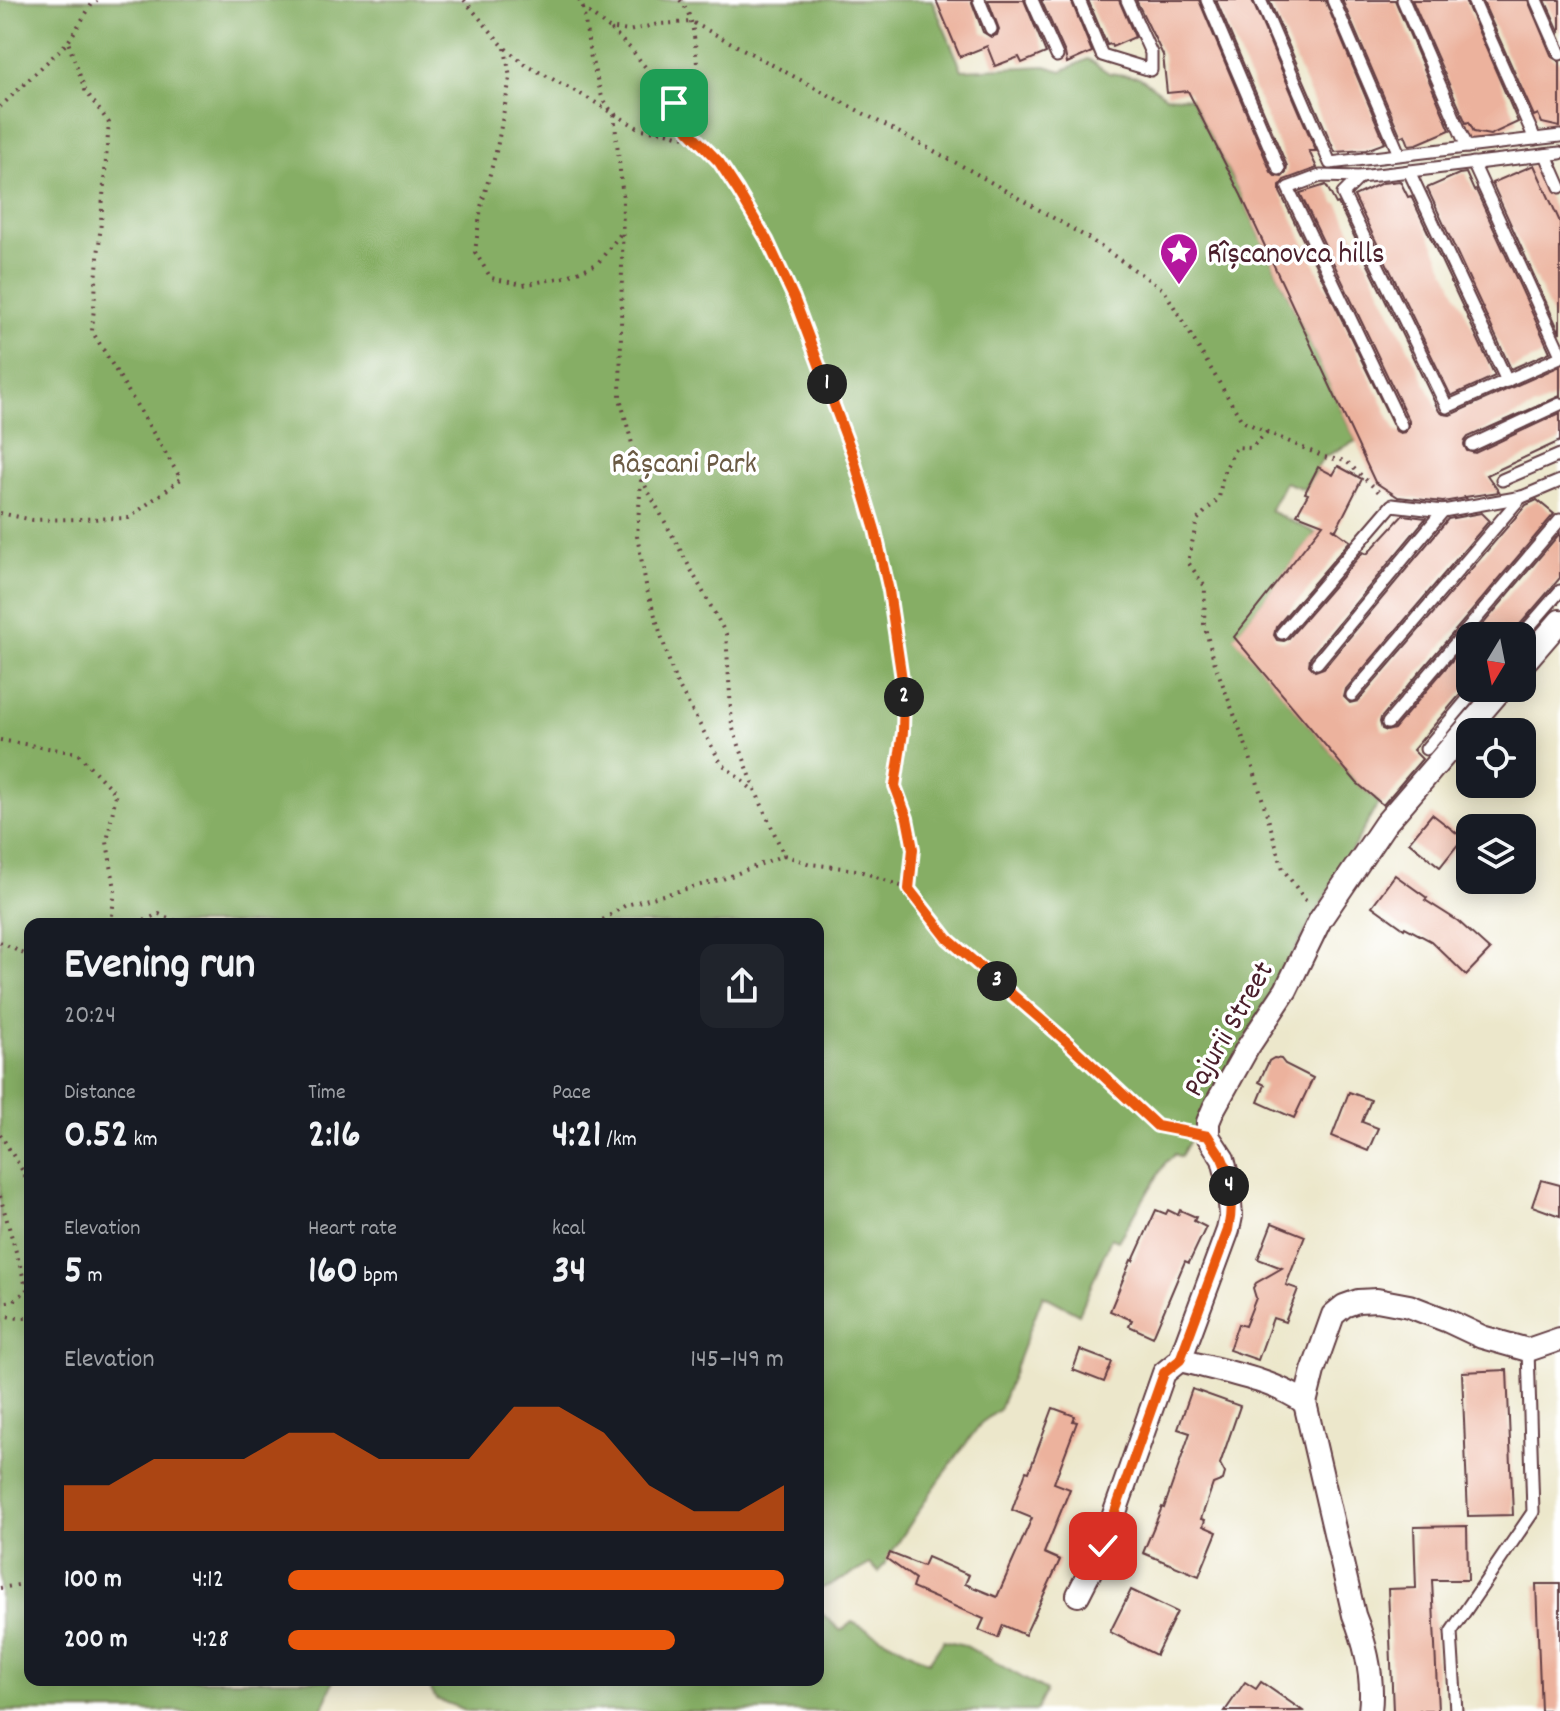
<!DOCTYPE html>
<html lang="en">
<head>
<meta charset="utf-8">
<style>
	:root { --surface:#171b24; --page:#20242c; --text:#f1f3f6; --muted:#9ea1a6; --accent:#ea580c }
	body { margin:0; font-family:Dekko,sans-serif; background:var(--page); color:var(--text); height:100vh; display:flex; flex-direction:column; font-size:30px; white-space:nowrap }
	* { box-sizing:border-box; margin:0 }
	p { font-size:26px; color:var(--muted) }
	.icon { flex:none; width:44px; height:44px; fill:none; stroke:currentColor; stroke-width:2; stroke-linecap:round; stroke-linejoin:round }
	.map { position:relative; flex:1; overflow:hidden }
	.panel { position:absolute; left:24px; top:918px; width:800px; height:768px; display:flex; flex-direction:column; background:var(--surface); border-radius:16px; box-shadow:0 4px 20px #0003 }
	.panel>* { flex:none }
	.needle { width:52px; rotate:190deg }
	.buttons { position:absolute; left:1456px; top:622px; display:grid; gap:16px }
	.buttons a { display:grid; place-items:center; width:80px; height:80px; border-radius:16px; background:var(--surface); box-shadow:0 4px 20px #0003; font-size:40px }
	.pin { position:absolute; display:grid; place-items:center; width:68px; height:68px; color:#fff; margin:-34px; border-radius:16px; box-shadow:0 4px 12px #0006 }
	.km { position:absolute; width:40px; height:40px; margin:-20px; border-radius:50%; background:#222; color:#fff; font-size:22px; line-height:40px; text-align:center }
	.round { display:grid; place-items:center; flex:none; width:84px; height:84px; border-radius:16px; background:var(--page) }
	.summary { display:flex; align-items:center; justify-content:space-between; height:136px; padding:0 40px }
	h1 { font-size:44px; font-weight:800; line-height:60px }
	.stats { display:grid; grid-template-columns:repeat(3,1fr); gap:12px; height:136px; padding:8px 40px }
	.stats div { display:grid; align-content:center }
	.stats b { font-size:40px; font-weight:800 }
	.stats small { font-size:22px; font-weight:400 }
	.stats p { font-size:22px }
	.chart { height:224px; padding:16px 40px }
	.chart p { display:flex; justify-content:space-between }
	.chart svg { width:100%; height:144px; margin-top:8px; fill:var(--accent); opacity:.7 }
	ul { padding:0 40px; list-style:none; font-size:26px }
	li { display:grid; grid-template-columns:128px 96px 1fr; align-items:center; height:60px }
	li i { height:20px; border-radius:10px; background:var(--accent) }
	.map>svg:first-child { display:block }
	.forest { fill:#86ae65; stroke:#686648; stroke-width:2 }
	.building { fill:#ecb29d }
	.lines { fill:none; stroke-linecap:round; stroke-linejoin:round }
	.service-casing { stroke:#623d43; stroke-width:15 }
	.minor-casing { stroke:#623d43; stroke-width:26 }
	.path { stroke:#623d43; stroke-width:4; stroke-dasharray:2 6; stroke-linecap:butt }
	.service { stroke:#fff; stroke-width:11 }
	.minor { stroke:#fff; stroke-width:22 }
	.route-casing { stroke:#fff; stroke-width:16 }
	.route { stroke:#ea580c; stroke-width:10 }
	.labels { text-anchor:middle; stroke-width:7; stroke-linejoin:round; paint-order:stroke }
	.poi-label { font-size:30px; fill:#4a1f2b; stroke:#fff; text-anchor:start }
	.park-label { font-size:30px; fill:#6b5b44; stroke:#fff }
	.street-label { font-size:30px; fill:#4a1f2b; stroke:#fff }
</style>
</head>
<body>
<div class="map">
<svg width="1560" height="1711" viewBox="0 0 1560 1711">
	<rect width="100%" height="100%" fill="#fff"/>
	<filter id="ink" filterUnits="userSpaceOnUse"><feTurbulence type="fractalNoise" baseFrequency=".0125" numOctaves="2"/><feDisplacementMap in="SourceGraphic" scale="16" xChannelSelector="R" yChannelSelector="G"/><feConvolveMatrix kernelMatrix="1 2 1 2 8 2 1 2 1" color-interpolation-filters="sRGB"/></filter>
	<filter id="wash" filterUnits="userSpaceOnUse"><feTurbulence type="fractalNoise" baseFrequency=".006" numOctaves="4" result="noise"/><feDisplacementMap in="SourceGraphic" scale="32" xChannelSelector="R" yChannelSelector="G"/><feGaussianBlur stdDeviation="1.8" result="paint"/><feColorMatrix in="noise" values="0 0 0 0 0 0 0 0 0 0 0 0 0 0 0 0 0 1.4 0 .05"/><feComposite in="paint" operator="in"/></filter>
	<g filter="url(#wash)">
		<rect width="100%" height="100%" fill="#ece7cb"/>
		<g class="forest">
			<path d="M 0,0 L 932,0 L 962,70 L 1045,66 L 1062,71 L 1088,59 L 1109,73 L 1139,77 L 1166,96 L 1191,98 L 1241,195 L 1356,441 L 1324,457 L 1304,489 L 1285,482 L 1270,511 L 1316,533 L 1235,637 L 1357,783 L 1379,802 L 1239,1049 L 1181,1157 L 1175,1154 L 1166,1162 L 1118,1241 L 1111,1238 L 1079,1314 L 1043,1295 L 999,1410 L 981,1423 L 931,1492 L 879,1572 L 870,1564 L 845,1578 L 818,1590 L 818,924 L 30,924 L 30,1680 L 334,1680 L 322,1711 L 0,1711 Z"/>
			<path d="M 818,1610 L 841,1631 L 852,1622 L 929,1662 L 944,1640 L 964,1645 L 1046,1691 L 1036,1711 L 467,1711 L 436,1699 L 426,1681 L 422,1680 L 818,1680 Z"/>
		</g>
		<g id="blocks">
			<g class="building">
				<path d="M 936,0 L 971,0 L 983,32 L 991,37 L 997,35 L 999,29 L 988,0 L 1024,0 L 1046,53 L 1022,63 L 1019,57 L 995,66 L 987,46 L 960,57 Z"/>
				<path d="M 1041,0 L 1071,0 L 1092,52 L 1067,63 L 1065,53 Z"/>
				<path d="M 1088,0 L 1119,0 L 1135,37 L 1112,47 L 1111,44 L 1107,45 Z"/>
				<path d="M 1136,0 L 1199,0 L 1271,172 L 1275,176 L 1282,177 L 1286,173 L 1287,166 L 1216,0 L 1252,0 L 1316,151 L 1309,151 L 1317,168 L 1284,180 L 1280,186 L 1280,192 L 1396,431 L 1400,433 L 1405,432 L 1409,426 L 1409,421 L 1300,193 L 1326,185 L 1336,204 L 1338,203 L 1439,411 L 1443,414 L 1450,415 L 1560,366 L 1560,396 L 1468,437 L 1465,441 L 1464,445 L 1467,451 L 1475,453 L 1560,413 L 1560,441 L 1487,475 L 1499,492 L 1465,497 L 1466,498 L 1443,502 L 1398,497 L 1375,482 L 1241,195 L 1188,91 L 1167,93 L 1163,55 Z"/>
				<path d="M 1269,0 L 1325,0 L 1385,143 L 1366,150 L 1335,152 Z"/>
				<path d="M 1342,0 L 1395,0 L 1450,130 L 1417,144 L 1409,145 L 1405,135 L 1401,137 Z"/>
				<path d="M 1412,0 L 1465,0 L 1518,122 L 1490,135 L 1474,132 L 1469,122 L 1466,123 Z"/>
				<path d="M 1482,0 L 1528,0 L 1552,57 L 1560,62 L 1560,127 L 1542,123 L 1538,114 L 1534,116 Z"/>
				<path d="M 1545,0 L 1560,0 L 1560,33 Z"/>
				<path d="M 1534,165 L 1560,222 L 1560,333 L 1492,183 Z"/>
				<path d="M 1466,173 L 1474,191 L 1476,190 L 1550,352 L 1511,369 L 1427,188 L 1459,174 Z"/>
				<path d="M 1400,181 L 1408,197 L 1411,196 L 1495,376 L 1451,396 L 1354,196 L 1382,183 Z"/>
				<path d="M 1338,466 L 1362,479 L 1336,530 L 1332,528 L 1350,541 L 1276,627 L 1274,635 L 1277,640 L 1284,641 L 1288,639 L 1363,552 L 1367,554 L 1403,515 L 1426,518 L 1310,658 L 1309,665 L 1315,671 L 1324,668 L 1448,519 L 1481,513 L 1489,521 L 1346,689 L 1344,697 L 1350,703 L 1358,701 L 1526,505 L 1537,500 L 1554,514 L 1381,718 L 1380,722 L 1382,729 L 1387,731 L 1394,729 L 1470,639 L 1470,683 L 1413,750 L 1422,759 L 1383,805 L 1357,783 L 1234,637 L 1323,524 L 1297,514 L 1308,494 L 1305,493 L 1318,467 L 1333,475 Z"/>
				<path d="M 1560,533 L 1560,578 L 1510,636 L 1473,636 Z"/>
				<path d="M 1432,814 L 1463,838 L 1440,867 L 1409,842 Z"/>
				<path d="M 1395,875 L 1427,898 L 1425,900 L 1458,921 L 1490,950 L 1466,975 L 1431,941 L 1405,927 L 1404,929 L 1372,906 Z"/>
				<path d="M 1274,1058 L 1281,1059 L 1285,1064 L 1313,1078 L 1294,1118 L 1258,1102 L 1265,1085 L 1259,1082 L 1269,1061 Z"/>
				<path d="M 1349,1092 L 1371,1100 L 1362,1122 L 1378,1128 L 1368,1151 L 1332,1136 Z"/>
				<path d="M 1541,1180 L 1560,1185 L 1560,1216 L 1532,1206 Z"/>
				<path d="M 1156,1210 L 1166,1214 L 1168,1210 L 1178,1215 L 1180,1210 L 1196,1217 L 1194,1221 L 1206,1227 L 1189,1263 L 1185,1261 L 1153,1337 L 1129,1326 L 1132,1320 L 1110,1311 L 1131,1260 L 1133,1261 Z"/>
				<path d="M 1272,1223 L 1305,1236 L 1286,1285 L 1298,1289 L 1285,1322 L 1273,1318 L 1258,1360 L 1229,1350 L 1238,1324 L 1245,1326 L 1256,1298 L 1253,1288 L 1256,1283 L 1282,1268 L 1258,1259 Z"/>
				<path d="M 1080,1350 L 1112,1362 L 1104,1382 L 1073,1370 Z"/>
				<path d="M 1507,1370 L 1513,1515 L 1468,1516 L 1462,1372 Z"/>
				<path d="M 1192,1389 L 1240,1406 L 1220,1464 L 1225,1473 L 1223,1480 L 1213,1484 L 1201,1519 L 1205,1520 L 1203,1526 L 1217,1532 L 1199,1576 L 1143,1553 L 1162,1507 L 1164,1508 L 1190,1433 L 1178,1429 Z"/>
				<path d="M 1053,1408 L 1075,1416 L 1073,1421 L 1077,1422 L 1054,1483 L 1070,1489 L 1044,1553 L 1060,1560 L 1025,1635 L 1003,1625 L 998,1638 L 979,1630 L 984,1619 L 912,1588 L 915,1579 L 887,1559 L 890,1553 L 923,1566 L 927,1557 L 969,1575 L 965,1584 L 997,1597 L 1032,1518 L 1012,1510 L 1026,1471 L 1029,1472 Z"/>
				<path d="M 1467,1526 L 1468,1580 L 1432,1580 L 1438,1711 L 1393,1711 L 1388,1589 L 1416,1588 L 1414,1527 Z"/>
				<path d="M 1536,1584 L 1560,1584 L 1560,1711 L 1541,1711 Z"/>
				<path d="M 1131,1590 L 1177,1612 L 1156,1655 L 1110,1632 Z"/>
				<path d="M 1245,1682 L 1256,1689 L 1261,1682 L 1303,1711 L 1225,1711 Z"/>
			</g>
		</g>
	</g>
	<g filter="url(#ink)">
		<use href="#blocks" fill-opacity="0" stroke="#623d43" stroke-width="2"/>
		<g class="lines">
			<g class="service-casing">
				<g id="service">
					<path d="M 979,0 L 991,29"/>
					<path d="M 1032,0 L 1057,56"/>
					<path d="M 1079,0 L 1102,55 L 1151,70 L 1151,53 L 1127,0"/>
					<path d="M 1207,0 L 1279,169"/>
					<path d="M 1260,0 L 1330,163 L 1560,136"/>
					<path d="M 1333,0 L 1399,154"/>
					<path d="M 1403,0 L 1467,147"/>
					<path d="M 1473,0 L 1535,139"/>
					<path d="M 1536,0 L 1560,54"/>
					<path d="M 1546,155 L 1560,187"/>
					<path d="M 1473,163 L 1560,353"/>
					<path d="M 1409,171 L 1507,381"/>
					<path d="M 1360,177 L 1560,153"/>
					<path d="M 1401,425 L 1288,188 L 1320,176 L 1360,177 L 1343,194 L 1447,407 L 1560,357"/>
					<path d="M 1472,445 L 1560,404"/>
					<path d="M 1502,480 L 1560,455"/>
					<path d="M 1282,633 L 1392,505 L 1443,511 L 1522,497 L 1560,481"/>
					<path d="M 1521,636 L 1560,591"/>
					<path d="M 1317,663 L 1443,511"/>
					<path d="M 1352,695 L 1521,497"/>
					<path d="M 1388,723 L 1560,520"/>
					<path d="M 1426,749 L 1477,688"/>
					<path d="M 1456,1711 L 1451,1632 L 1533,1512 L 1528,1350"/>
				</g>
			</g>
			<g class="minor-casing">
				<g id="minor">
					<path d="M 1522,665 L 1560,621"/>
					<path d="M 1180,1360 C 1217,1370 1275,1380 1305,1403"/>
					<path d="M 1078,1595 L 1103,1546 L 1164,1373 L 1180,1360 L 1228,1230 L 1231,1216 L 1228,1179 L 1223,1159 L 1208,1136 L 1208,1122 L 1214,1108 L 1248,1047 L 1286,990 L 1320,920 L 1385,824 L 1502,688"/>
					<path d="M 1370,1711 C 1374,1678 1366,1645 1354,1615 L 1305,1403 L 1313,1371 L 1333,1315 L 1344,1306 L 1358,1301 L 1377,1300 L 1409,1306 L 1448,1321 L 1482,1337 L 1528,1350 L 1560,1339"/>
				</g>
			</g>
			<g class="path">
				<path d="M 464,0 L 505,48 L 526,65 L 586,97 L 640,129 L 667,132 L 695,140"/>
				<path d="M 579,0 L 583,8 L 609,28 L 629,31 L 658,24 L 692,22 L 975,173 L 1088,238 L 1164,290 L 1242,421 L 1324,457 L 1346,461 L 1382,495"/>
				<path d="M 680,0 C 697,19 694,52 699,76 L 687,93 L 674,103 L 688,130 L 719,162 L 738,191 L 767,240 L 794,298 L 852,453 L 875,530 L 889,591 L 904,693 L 903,732 L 895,786 L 907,818 L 913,849 L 909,889 L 948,939 L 1067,1042 L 1157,1126 L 1190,1132"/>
				<path d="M 583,8 L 590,54 L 602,97 L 614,115 L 623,198 L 620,398 L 641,478 L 726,634 L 732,726 L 756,792 L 784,855 L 810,864 L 857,870 L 909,889"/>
				<path d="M 611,30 L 631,49 L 674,103"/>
				<path d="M 505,48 L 510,78 L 497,148 L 481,207 L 475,252 L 491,278 L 523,285 L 565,277 L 597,264 L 622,232"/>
				<path d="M 0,107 L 68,42 L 92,4 L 97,0"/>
				<path d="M 1267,432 L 1251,448 L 1236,447 L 1223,474 L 1219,498 L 1197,520 L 1188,562 L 1205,587 L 1204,624 L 1215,664 L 1249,754 L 1283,869 L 1308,904"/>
				<path d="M 641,480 L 637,536 L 647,590 L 675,680 L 721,763 L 754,791"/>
				<path d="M 0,513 L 33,520 L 129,518 L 181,479 L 92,331 L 109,123 L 85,90 L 68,42"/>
				<path d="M 0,740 L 77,753 L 116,794 L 107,842 L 115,889 L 111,924"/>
				<path d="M 137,924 L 159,914 L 183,924"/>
				<path d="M 596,924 L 626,905 L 723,879 L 784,855"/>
				<path d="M 0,942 L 30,957"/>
				<path d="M 0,1134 L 24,1173 L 30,1188"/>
				<path d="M 0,1196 L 27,1290 L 14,1301 L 0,1303"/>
				<path d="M 0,1315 L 18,1318 L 30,1318"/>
				<path d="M 0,1588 L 30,1583"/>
			</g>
			<use href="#service" class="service"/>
			<use href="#minor" class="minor"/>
		</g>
	</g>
	<g class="lines" filter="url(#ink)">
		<g class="route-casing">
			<path id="route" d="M 674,103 L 688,130 L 719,162 L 738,191 L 767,240 L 794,298 L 852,453 L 875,530 L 889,591 L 904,693 L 903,732 L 895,786 L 907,818 L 913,849 L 909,889 L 948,939 L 1067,1042 L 1157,1126 L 1208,1136 C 1212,1143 1218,1151 1222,1158 C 1232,1179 1233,1208 1228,1230 L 1180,1360 L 1164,1373 L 1103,1546"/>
		</g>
		<use href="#route" class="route"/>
	</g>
	<defs>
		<g id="sight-pin" transform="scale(2)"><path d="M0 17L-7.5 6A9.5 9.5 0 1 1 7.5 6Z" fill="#b5179e" stroke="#fff"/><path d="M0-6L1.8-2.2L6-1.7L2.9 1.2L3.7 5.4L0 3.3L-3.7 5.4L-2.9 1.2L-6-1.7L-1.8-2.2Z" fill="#fff"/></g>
	</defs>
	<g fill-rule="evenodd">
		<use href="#sight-pin" x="1179" y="252"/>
	</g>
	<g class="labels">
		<g class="poi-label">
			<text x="1207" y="262">Rîșcanovca hills</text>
		</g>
		<g class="park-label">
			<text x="684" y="472">Râșcani Park</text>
		</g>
		<g class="street-label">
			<text transform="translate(1227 1028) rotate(-60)" y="10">Pajurii Street</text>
		</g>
	</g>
</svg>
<div class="buttons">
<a><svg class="needle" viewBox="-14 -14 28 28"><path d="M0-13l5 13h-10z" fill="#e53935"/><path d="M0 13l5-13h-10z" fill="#9ea1a6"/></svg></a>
<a><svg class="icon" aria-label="locate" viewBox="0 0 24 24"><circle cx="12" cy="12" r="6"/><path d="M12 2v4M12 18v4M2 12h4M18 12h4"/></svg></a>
<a><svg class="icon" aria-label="layers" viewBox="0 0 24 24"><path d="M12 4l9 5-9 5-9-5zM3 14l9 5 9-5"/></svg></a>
</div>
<div class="pin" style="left:674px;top:103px;background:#1e9e55"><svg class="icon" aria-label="arrive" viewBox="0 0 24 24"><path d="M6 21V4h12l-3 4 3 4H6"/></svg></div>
<div class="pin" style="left:1103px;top:1546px;background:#d93025"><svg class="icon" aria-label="check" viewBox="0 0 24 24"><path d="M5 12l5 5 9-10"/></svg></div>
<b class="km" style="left:827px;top:384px">1</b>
<b class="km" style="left:904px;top:697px">2</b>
<b class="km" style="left:997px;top:981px">3</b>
<b class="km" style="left:1229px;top:1186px">4</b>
<section class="panel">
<div class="summary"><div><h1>Evening run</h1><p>20:24</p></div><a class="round"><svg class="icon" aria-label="share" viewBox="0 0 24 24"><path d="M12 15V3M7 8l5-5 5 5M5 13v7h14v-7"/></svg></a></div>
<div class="stats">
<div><p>Distance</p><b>0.52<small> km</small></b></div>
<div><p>Time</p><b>2:16</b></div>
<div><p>Pace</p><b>4:21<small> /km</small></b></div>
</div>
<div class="stats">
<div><p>Elevation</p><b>5<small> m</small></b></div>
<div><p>Heart rate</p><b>160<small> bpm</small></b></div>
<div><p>kcal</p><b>34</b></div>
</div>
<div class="chart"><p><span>Elevation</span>145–149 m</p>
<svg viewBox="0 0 160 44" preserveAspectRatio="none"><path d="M0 44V30L10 30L20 22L30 22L40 22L50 14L60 14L70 22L80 22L90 22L100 6L110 6L120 14L130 30L140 38L150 38L160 30V44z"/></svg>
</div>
<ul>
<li><b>100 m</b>4:12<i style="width:100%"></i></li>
<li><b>200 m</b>4:28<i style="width:78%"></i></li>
</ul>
</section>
</div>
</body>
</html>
